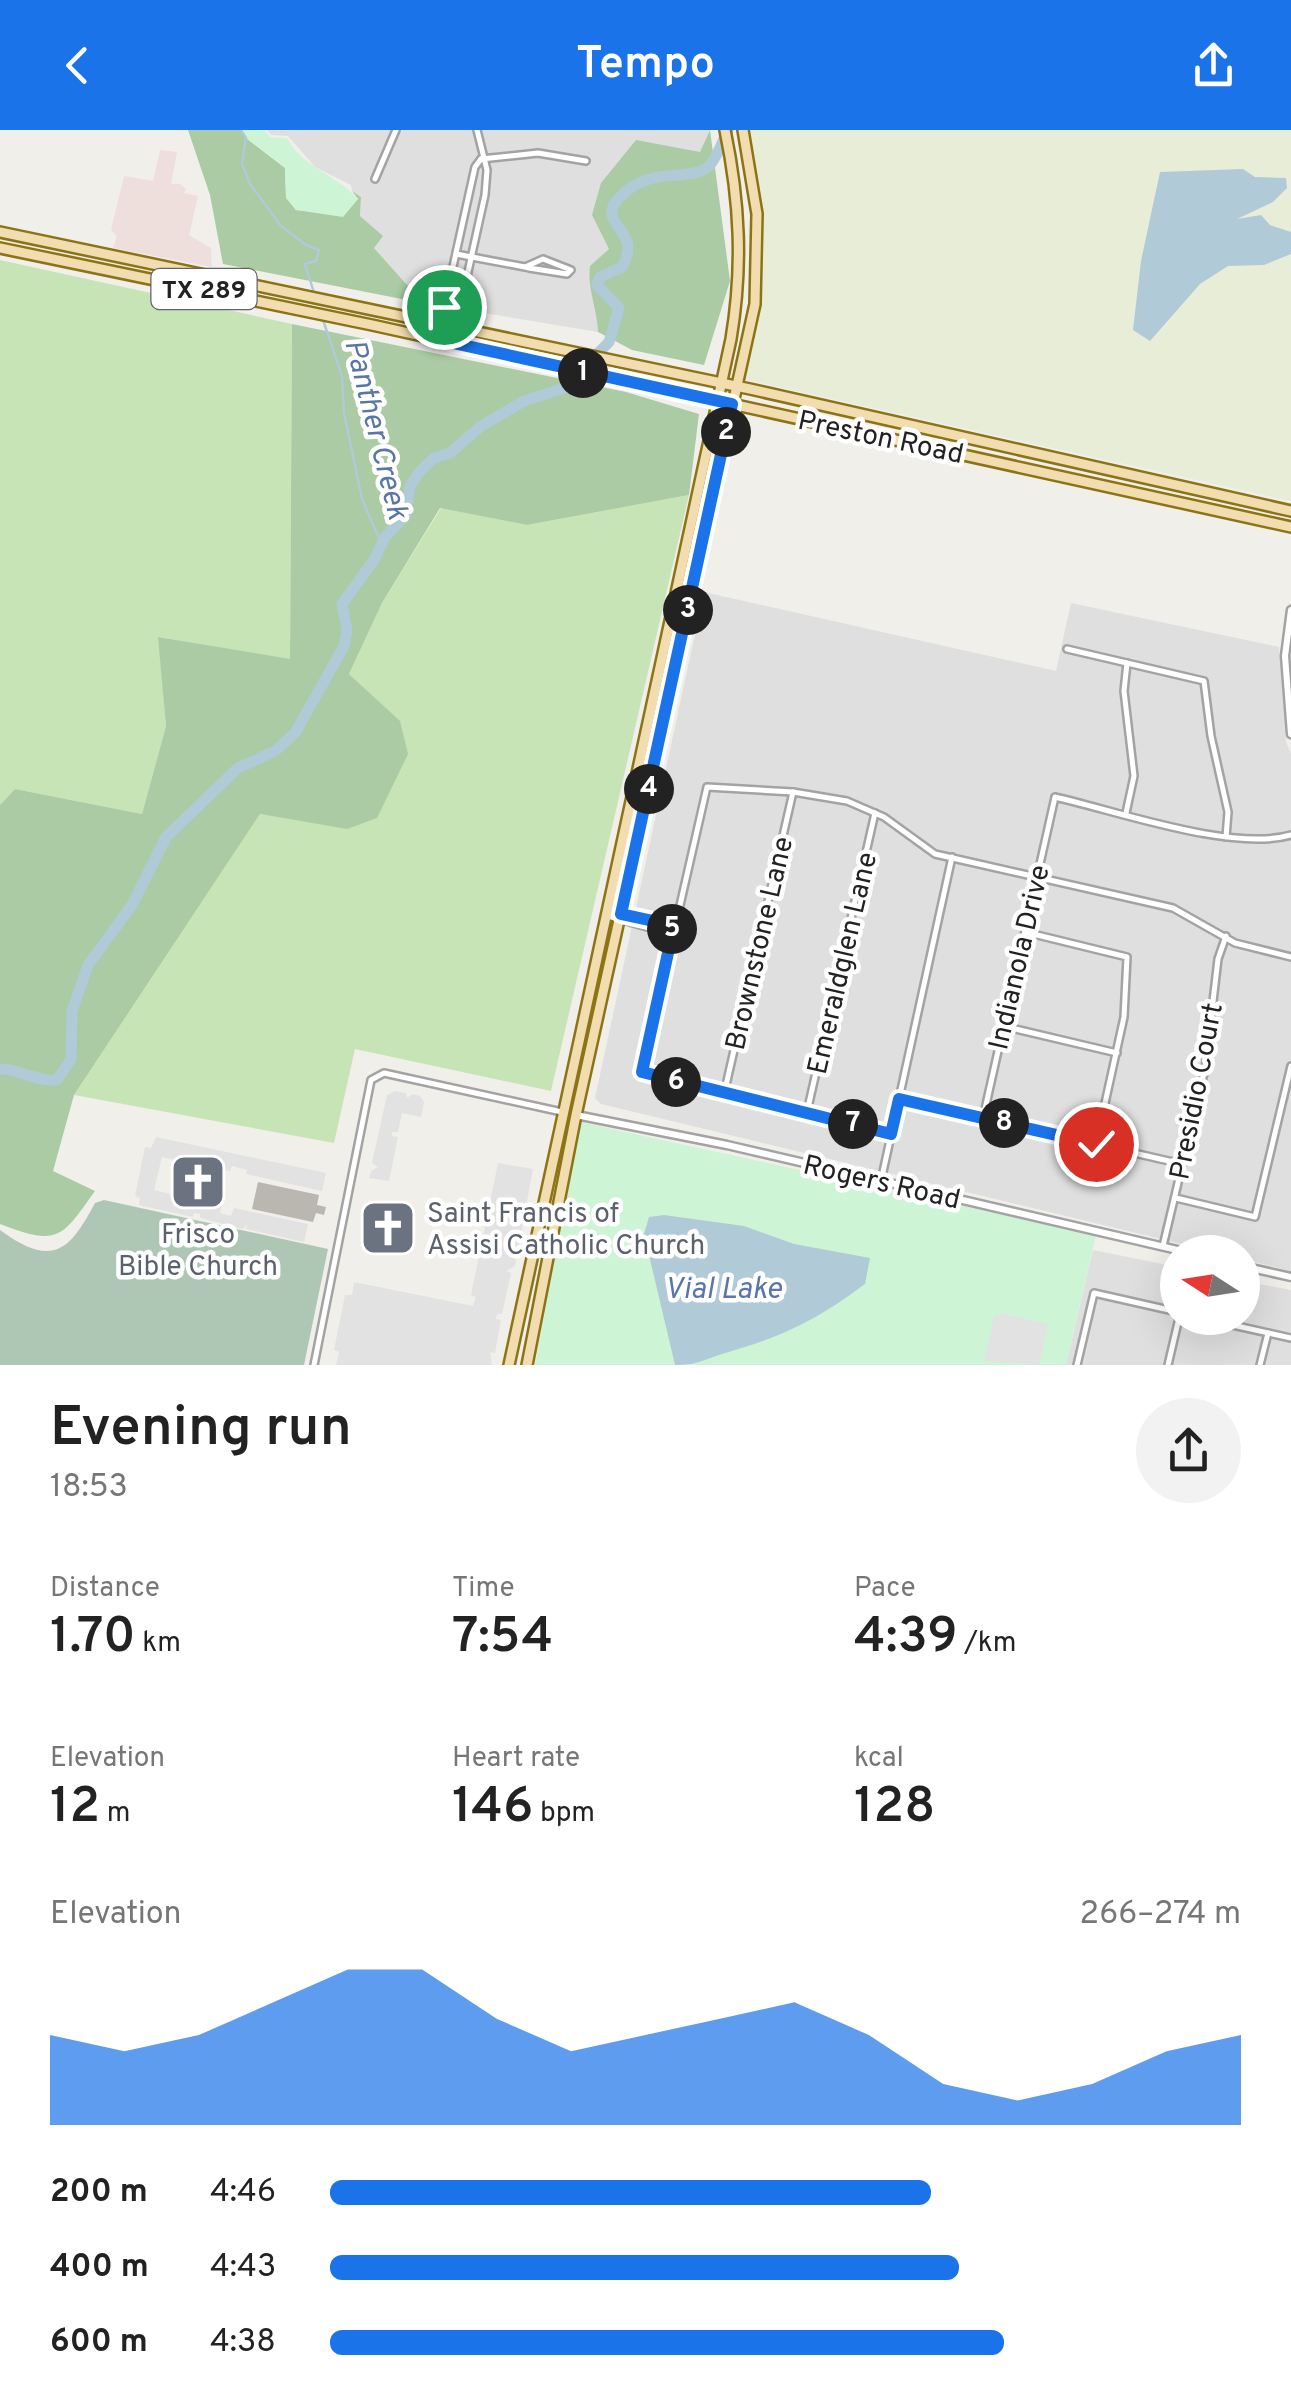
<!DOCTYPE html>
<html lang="en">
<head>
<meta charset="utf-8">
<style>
	:root { --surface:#fff; --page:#f2f2f2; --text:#222; --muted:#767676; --accent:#1a73e8 }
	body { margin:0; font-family:Overpass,sans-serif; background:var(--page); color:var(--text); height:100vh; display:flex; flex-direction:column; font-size:38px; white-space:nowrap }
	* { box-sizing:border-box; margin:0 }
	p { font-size:32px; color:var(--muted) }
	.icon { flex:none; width:55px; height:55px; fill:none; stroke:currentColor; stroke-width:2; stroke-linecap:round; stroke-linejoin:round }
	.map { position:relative; height:1235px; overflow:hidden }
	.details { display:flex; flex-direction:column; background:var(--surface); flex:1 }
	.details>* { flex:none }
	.needle { width:65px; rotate:282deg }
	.controls { position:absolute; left:1160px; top:1105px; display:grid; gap:20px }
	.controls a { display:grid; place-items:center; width:100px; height:100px; border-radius:50%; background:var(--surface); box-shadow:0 10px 40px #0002; font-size:50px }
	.pin { position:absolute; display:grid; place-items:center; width:85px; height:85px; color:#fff; margin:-42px; border:5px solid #fff; border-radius:50%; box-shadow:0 2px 10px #0007 }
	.km { position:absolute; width:50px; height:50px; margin:-25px; border-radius:50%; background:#222; color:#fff; font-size:28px; line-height:50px; text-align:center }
	.round { display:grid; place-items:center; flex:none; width:105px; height:105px; border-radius:52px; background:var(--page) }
	.overview { display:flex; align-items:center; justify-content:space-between; height:170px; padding:0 50px }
	h1 { font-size:55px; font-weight:600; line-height:75px }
	.stats { display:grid; grid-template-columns:repeat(3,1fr); gap:15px; height:170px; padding:10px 50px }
	.stats div { display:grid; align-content:center }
	.stats b { font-size:50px; font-weight:600 }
	.stats small { font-size:28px; font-weight:400 }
	.stats p { font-size:28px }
	.chart { height:280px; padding:20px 50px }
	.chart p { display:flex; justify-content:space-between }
	.chart svg { width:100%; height:180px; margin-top:10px; fill:var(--accent); opacity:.7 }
	ul { padding:0 50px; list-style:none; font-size:32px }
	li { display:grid; grid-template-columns:160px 120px 1fr; align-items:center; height:75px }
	li i { height:25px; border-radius:12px; background:var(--accent) }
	header { display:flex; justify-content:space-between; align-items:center; height:130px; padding:0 50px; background:var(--accent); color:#fff; font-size:45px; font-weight:600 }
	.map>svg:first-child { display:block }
	.residential { fill:#e0dfdf }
	.commercial { fill:#efdfdc }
	.farmland { fill:#e8edd8 }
	.grass { fill:#c7e4b7 }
	.forest { fill:#aacba4 }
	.cemetery { fill:#aec7b5 }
	.park { fill:#cef4d6 }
	.parking { fill:#e2e2e2 }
	.water { fill:#b0cad8 }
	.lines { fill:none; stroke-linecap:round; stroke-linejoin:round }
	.stream { stroke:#b0cad8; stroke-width:2.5 }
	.river { stroke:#b0cad8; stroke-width:11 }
	.building { fill:#bab6b0 }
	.minor-casing { stroke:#a3a3a3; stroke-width:10 }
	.tertiary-casing { stroke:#a3a3a3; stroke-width:11 }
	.primary-casing { stroke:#8c7414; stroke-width:14 }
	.minor { stroke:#fff; stroke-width:5 }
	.tertiary { stroke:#fff; stroke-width:6 }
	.primary { stroke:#f1ddaf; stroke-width:9 }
	.route-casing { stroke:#fff; stroke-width:20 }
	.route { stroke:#1a73e8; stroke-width:12 }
	.labels { text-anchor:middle; stroke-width:9; stroke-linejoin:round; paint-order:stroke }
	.shield { fill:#fff; stroke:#646464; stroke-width:2.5 }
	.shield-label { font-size:25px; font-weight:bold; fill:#222 }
	.street-label { font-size:28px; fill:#222; stroke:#fff }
	.worship-label { font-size:28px; fill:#5b616d; stroke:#fff; text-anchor:start }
	.water-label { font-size:30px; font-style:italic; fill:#5976a6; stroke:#fff }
</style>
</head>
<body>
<header><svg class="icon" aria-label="back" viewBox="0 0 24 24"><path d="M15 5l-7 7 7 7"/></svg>Tempo<svg class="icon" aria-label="share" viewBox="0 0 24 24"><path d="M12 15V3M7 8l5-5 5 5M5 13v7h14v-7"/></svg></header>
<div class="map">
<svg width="1291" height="1235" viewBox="0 0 1291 1235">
	<rect width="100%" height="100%" fill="#f1efea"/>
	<g class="residential">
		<path d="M 267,0 L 710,0 L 700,22 L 610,119 L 597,174 L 598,202 L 412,171 L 416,165 L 374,118 L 360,86 L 361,67 L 352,61 L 351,55 L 315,37 L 288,6 L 271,5 Z"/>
		<path d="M 704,462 L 1056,541 L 1071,473 L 1279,517 L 1286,612 L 1291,623 L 1291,1141 L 1243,1129 L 1242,1122 L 1215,1122 L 601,974 L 595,968 Z"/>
		<path d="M 1093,1120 L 1177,1137 L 1178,1188 L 1242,1188 L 1243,1151 L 1291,1160 L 1291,1235 L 1066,1235 Z"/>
	</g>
	<path class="commercial" d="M 160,20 L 177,22 L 171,54 L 180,54 L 186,59 L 184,63 L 198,66 L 189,105 L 211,118 L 212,137 L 113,118 L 117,106 L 111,100 L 124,46 L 153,51 Z"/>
	<path class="farmland" d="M 747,0 L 1291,0 L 1291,371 L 743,249 L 759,174 L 762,130 L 759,61 Z"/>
	<g class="grass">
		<path d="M 0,130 L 292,194 L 290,530 L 159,507 L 166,596 L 142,684 L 15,659 L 0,675 Z"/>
		<path d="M 689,365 L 551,961 L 355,919 L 334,1013 L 74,965 L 260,684 L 347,698 L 399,591 L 349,544 L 382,473 L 441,378 L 527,395 Z"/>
	</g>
	<g class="forest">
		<path d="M 188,0 L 241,0 L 246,8 L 285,38 L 286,67 L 296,80 L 316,82 L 358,69 L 352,61 L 361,67 L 360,86 L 383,106 L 374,118 L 416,165 L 412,171 L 223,134 L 210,65 Z"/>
		<path d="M 710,0 L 730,151 L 704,235 L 632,220 L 598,202 C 597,177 587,159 590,136 L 609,119 L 592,85 L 601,53 L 636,10 L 700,22 Z"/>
		<path d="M 292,194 L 626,262 L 699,284 L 689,365 L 527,395 L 440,378 L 382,473 L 349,544 L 400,591 L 408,624 L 377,688 L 347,699 L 260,684 L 74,965 L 53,1041 L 95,1061 C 61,1109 58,1116 0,1094 L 0,675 L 15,659 L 142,684 L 166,596 L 158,507 L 290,529 Z"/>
	</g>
	<path class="cemetery" d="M 104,1070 L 328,1119 L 304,1235 L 0,1235 L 0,1100 C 52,1138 69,1122 95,1073 Z"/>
	<g class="park">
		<path d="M 241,0 L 264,0 L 270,7 L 287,8 C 304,39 336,44 358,69 L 343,87 L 296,80 L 286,68 L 285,37 L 246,8 Z"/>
		<path d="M 580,992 L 1096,1105 L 1066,1235 L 535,1235 Z"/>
	</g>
	<g class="parking">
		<path d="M 395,961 L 406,963 L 407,968 L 413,964 L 420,966 L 424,972 L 421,987 L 402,983 L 398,1002 L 392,1002 L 392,1006 L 398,1007 L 389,1051 L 369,1048 L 371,1041 L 378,1037 L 372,1033 L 387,965 Z"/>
		<path d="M 156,1007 L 326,1043 L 322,1061 L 246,1044 L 247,1040 L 232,1036 L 230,1041 L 220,1039 L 221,1032 L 197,1028 L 195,1034 L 162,1027 L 154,1060 L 186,1068 L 185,1074 L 210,1080 L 213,1073 L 222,1075 L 220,1083 L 231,1086 L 234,1078 L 308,1094 L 304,1112 L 246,1099 L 247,1094 L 243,1099 L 200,1088 L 200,1084 L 194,1083 L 193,1087 L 139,1075 L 140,1068 L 135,1066 L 145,1017 L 151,1018 Z"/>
		<path d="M 498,1033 L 533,1039 L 515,1136 L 506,1141 L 511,1143 L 502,1184 L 497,1184 L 496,1189 L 501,1190 L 495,1223 L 490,1222 L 492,1235 L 336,1235 L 339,1222 L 334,1220 L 345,1165 L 352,1165 L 354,1152 L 473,1176 L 476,1167 L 471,1165 Z"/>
		<path d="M 1000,1183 L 1048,1194 L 1039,1235 L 984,1231 L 994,1186 L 999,1187 Z"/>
	</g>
	<g class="water">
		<path d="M 1243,39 L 1255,47 L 1286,48 L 1287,58 L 1273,72 L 1237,89 L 1261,85 L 1270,95 L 1291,102 L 1291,124 L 1264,135 L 1228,136 L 1200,154 L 1150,211 L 1133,200 L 1141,131 L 1160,42 Z"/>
		<path d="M 664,1085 L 744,1096 L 794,1114 L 870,1128 L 865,1154 C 814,1192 779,1208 719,1225 C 701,1231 696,1235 675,1235 L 644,1104 L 649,1087 Z"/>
	</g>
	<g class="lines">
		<g class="stream">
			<path d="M 241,0 L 246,8 L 242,34 L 250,54 L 281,96 L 306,115 L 319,120 L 316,131 L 305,134 L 315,166"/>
			<path d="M 322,187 L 342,246 L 344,283 L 362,369 L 382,415"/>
		</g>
		<path class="river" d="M 0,939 C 20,939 36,952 57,950 L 71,929 L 72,881 L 88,835 L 132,775 L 166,707 L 238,638 L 275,621 L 295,603 L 344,516 L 347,500 L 342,474 L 374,430 L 385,407 L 406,385 L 410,356 L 420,341 L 434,328 L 450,323 L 481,296 L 524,271 L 564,258 L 609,212 L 619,178 L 597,155 L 600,147 L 622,137 C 644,99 595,95 618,69 C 649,33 692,54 710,35 C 718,26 723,10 728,0"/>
	</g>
	<path class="building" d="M 258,1052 L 319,1065 L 317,1075 L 326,1077 L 324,1085 L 316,1083 L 313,1092 L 252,1079 Z"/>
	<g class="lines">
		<g class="minor-casing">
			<g id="minor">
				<path d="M 481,29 L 538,23 L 586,31"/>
				<path d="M 375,49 L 396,0"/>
				<path d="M 456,124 L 525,137 L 529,138 L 567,144 L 571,140 L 543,129 L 525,137"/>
				<path d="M 464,160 L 485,65 L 487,40 L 477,0"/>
				<path d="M 437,209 L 475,37 L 481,29"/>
				<path d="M 453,213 L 463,165"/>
				<path d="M 1067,519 L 1204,551 L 1211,606 L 1228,682 L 1226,707"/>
				<path d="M 1126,683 L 1134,646 L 1124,561 L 1127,533"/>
				<path d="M 608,785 L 667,794 L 673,800"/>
				<path d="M 608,786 L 665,802 L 673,800"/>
				<path d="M 1025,802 L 1127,827 L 1124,887 L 1096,1014"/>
				<path d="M 1003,896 L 1117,923"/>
				<path d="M 724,964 L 793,662"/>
				<path d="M 899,969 L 1182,1034"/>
				<path d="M 807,982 L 875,683"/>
				<path d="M 983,988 L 1055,667 C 1117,681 1232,722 1291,705"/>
				<path d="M 891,1004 L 642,942 L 707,657 L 793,662 L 847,671 L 884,687 L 935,724 L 1173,778 L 1235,813 L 1291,827"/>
				<path d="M 881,1051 L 952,727"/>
				<path d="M 1176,1068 L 1255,1087 L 1291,936"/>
				<path d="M 1163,1116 L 1205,939 L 1218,829 L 1226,806"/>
				<path d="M 1201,1188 L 1291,1208"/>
				<path d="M 314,1235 L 371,950 L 384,943 L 562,982"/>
				<path d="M 1077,1235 L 1094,1163 L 1178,1182"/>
				<path d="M 1168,1235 L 1179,1188"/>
				<path d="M 1260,1235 L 1268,1203"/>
			</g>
		</g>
		<g class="tertiary-casing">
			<g id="tertiary">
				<path d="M 1291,480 L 1285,526 L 1291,604"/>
				<path d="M 576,985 L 727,1015 L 1186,1122"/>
				<path d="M 1242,1136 L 1291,1147"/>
			</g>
		</g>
		<g class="primary-casing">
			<g id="primary">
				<path d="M 0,102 L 750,259 L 1291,381"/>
				<path d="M 0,118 L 372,195 L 1291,397"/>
				<path d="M 509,1235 L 731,209 C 743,137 740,72 725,0"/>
				<path d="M 527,1235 L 576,985 L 755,174 L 757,84 L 743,0"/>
			</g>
		</g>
		<use href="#minor" class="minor"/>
		<use href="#tertiary" class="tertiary"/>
		<use href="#primary" class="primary"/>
	</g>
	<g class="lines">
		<g class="route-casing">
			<path id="route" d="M 444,177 L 440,194 L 456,198 L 453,213 L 732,274 L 621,784 L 667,794 L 673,800 L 642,942 L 891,1004 L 899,969 L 1096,1014"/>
		</g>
		<use href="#route" class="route"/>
	</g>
	<defs>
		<g id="church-square" transform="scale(2.875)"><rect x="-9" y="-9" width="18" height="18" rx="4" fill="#6b7280" stroke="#fff"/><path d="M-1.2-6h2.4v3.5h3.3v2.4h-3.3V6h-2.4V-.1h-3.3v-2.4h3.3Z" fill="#fff"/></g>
	</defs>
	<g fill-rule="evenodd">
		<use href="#church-square" x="198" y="1052"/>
		<use href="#church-square" x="388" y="1098"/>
	</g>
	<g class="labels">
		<rect class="shield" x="151.5" y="139" width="105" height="40" rx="8"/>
		<g class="shield-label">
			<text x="204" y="168">TX 289</text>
		</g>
		<g class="street-label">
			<text transform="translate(881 306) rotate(12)" y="10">Preston Road</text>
			<text transform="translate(758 813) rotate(-77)" y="10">Brownstone Lane</text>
			<text transform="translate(1018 827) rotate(-77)" y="10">Indianola Drive</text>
			<text transform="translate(841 833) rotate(-77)" y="10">Emeraldglen Lane</text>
			<text transform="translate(1195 961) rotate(-79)" y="10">Presidio Court</text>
			<text transform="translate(882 1051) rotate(13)" y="10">Rogers Road</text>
		</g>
		<g class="worship-label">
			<text x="427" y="1092">Saint Francis of<tspan x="427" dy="32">Assisi Catholic Church</tspan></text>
			<text x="198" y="1113" text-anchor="middle">Frisco<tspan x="198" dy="32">Bible Church</tspan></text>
		</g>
		<g class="water-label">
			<text transform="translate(377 299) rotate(76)" y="10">Panther Creek</text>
			<text x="723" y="1168">Vial Lake</text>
		</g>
	</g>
</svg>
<div class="controls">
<a><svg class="needle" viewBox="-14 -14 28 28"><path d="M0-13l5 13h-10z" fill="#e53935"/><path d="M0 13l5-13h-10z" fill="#767676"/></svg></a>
</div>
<div class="pin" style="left:444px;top:177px;background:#1e9e55"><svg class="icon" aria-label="arrive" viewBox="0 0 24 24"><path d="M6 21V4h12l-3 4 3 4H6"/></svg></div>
<div class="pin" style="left:1096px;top:1014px;background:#d93025"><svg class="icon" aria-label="check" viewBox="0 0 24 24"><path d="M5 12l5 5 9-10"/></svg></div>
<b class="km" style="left:583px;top:243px">1</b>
<b class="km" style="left:726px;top:302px">2</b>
<b class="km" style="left:688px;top:480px">3</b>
<b class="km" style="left:649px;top:659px">4</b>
<b class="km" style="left:672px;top:799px">5</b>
<b class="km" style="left:676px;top:952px">6</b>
<b class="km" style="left:853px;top:994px">7</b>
<b class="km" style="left:1004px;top:993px">8</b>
</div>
<section class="details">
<div class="overview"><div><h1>Evening run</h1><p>18:53</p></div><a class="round"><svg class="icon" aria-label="share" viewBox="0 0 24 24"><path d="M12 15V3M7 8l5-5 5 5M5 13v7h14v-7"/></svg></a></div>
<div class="stats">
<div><p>Distance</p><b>1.70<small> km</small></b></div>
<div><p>Time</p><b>7:54</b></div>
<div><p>Pace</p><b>4:39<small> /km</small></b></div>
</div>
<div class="stats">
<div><p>Elevation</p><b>12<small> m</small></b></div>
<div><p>Heart rate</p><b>146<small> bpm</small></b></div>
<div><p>kcal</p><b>128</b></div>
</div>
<div class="chart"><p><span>Elevation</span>266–274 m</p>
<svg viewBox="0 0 160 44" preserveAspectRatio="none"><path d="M0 44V22L10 26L20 22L30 14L40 6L50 6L60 18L70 26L80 22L90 18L100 14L110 22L120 34L130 38L140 34L150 26L160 22V44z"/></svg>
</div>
<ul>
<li><b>200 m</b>4:46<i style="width:66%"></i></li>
<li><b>400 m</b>4:43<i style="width:69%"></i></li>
<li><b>600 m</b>4:38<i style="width:74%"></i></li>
</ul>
</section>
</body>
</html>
